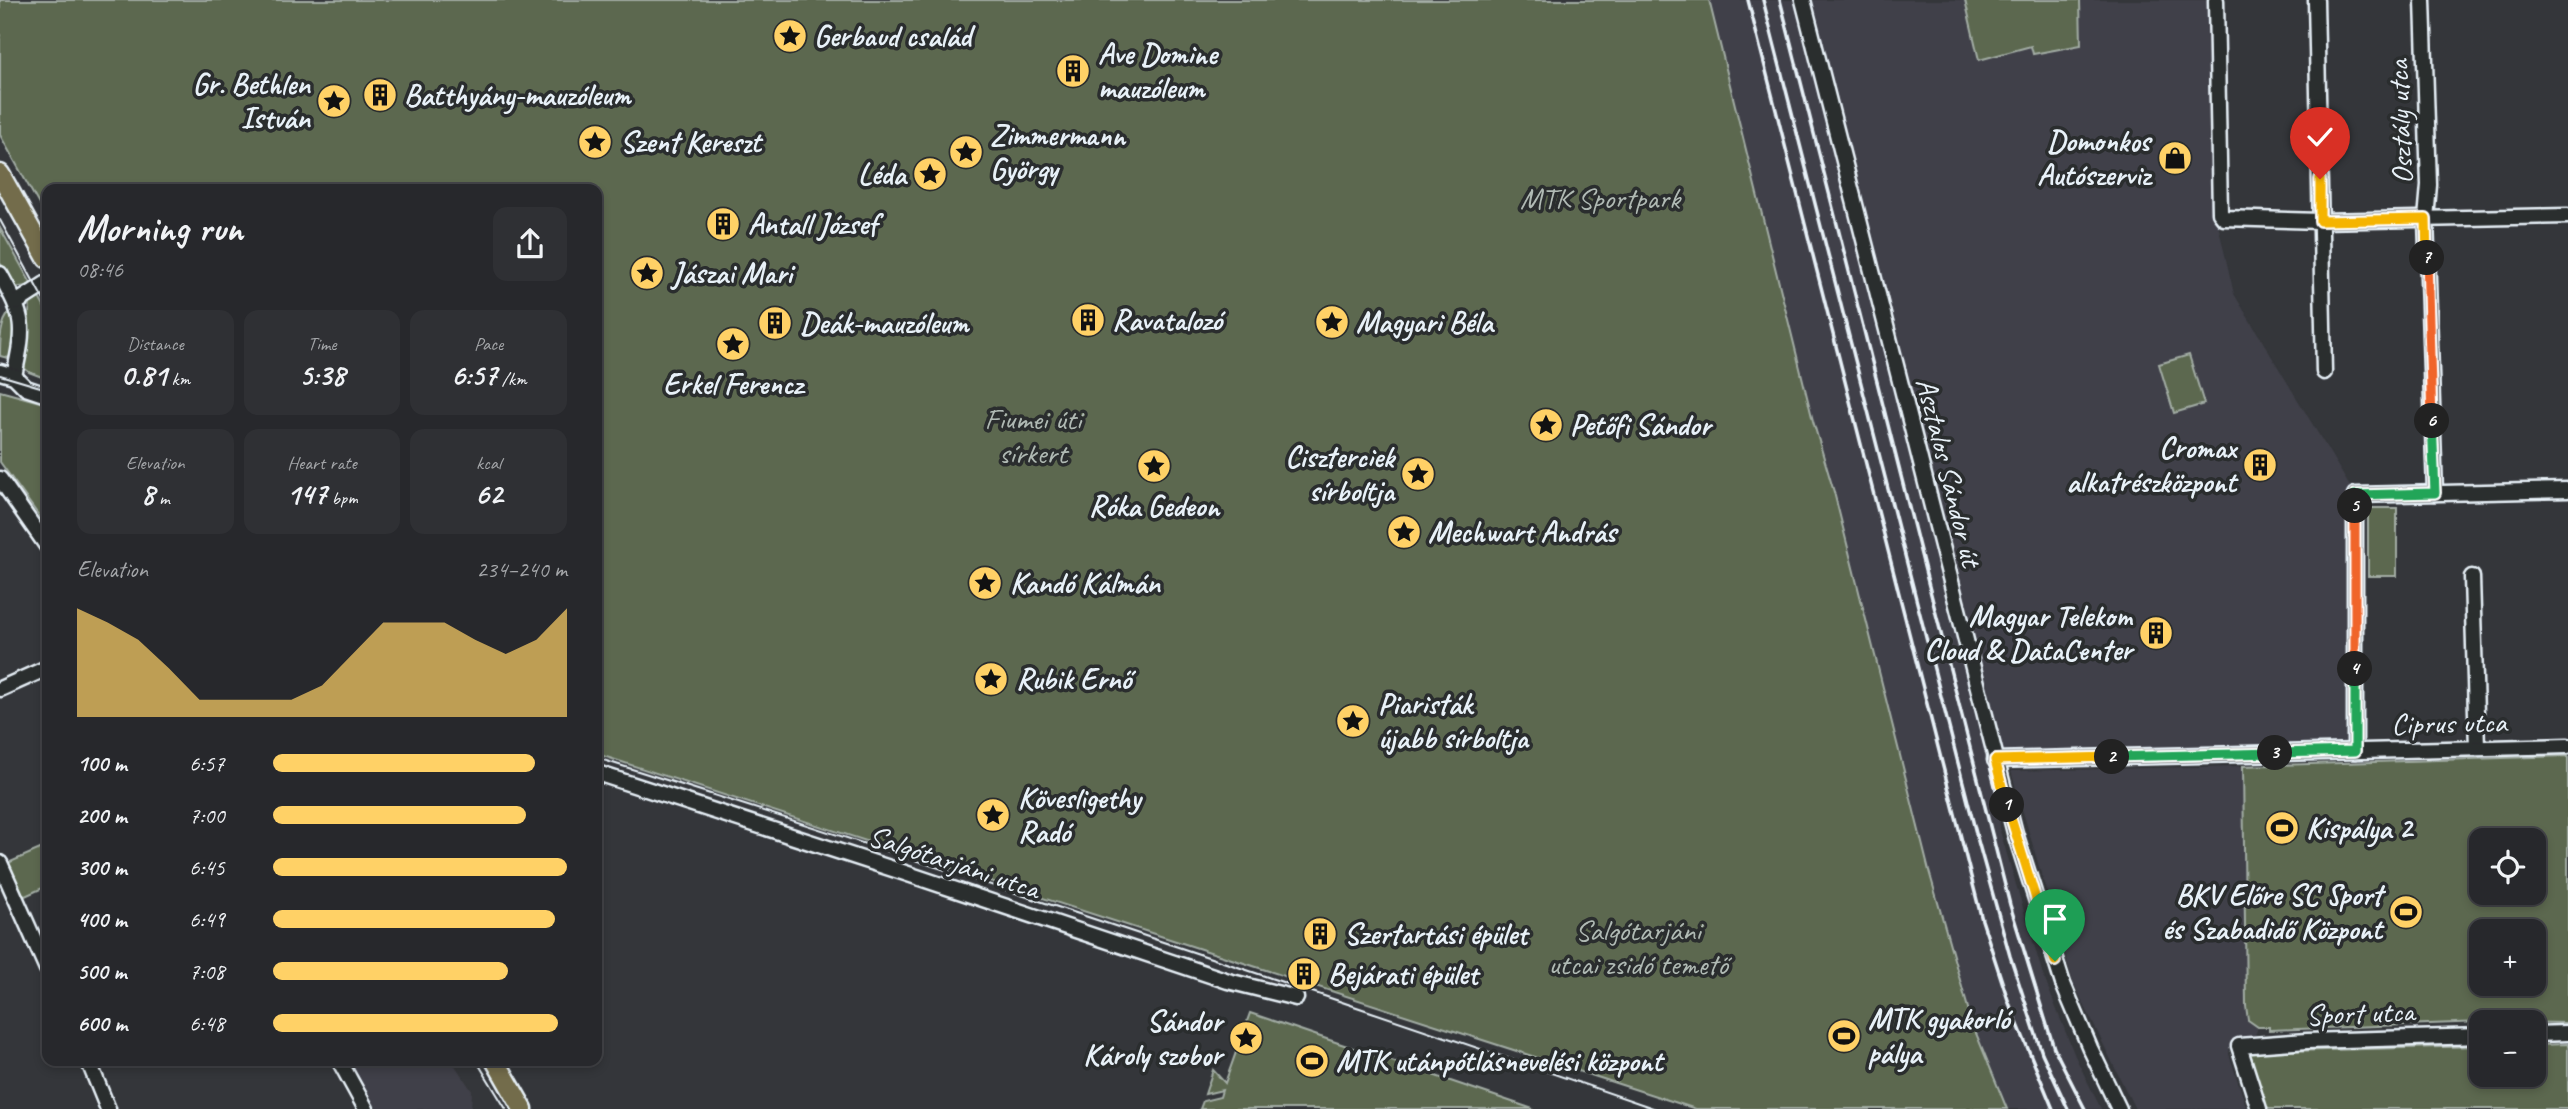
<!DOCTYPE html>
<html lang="en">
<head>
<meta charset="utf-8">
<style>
	:root { --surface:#27282c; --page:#2f3034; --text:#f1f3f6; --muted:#a4a6a9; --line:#434448; --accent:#ffd166 }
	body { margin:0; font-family:Caveat,sans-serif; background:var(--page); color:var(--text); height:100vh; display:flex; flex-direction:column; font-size:26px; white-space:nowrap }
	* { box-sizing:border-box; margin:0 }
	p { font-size:23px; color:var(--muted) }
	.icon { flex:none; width:38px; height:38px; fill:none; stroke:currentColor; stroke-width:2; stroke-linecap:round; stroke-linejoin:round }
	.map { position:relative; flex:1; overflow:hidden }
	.drawer { position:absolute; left:42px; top:184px; width:560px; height:882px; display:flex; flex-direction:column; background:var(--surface); border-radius:14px; box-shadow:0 4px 10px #0003,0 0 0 2px var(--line) }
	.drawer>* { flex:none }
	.buttons { position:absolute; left:2469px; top:828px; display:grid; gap:14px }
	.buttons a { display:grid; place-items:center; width:77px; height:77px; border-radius:14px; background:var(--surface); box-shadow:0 4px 10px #0003,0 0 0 2px var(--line); font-size:35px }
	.pin { position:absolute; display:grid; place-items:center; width:60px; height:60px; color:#fff; margin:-72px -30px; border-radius:50% 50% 50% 0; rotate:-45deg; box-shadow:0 0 7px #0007 }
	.pin .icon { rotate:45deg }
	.km { position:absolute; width:35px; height:35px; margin:-18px; border-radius:50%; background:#222; color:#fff; font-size:19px; line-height:35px; text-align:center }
	.round { display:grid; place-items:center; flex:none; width:74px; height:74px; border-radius:14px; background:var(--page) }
	.summary { display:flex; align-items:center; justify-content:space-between; height:119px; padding:0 35px }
	h1 { font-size:38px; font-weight:700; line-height:52px }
	.stats { display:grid; grid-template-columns:repeat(3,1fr); gap:10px; height:119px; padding:7px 35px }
	.stats div { display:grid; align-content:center; border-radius:14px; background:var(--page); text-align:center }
	.stats b { font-size:30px; font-weight:700 }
	.stats small { font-size:19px; font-weight:400 }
	.stats p { font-size:19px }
	.chart { height:196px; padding:14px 35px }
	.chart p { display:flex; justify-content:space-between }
	.chart svg { width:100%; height:126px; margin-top:7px; fill:var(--accent); opacity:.7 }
	ul { padding:0 35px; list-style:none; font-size:23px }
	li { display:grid; grid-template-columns:112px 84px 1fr; align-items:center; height:52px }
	li i { height:18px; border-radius:9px; background:var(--accent) }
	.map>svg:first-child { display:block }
	.built { fill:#404049 }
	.green { fill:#5b684f; stroke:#a2aca4; stroke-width:2; fill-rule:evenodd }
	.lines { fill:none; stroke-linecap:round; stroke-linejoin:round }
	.minor-casing { stroke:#e8f1f8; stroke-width:19 }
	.major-casing { stroke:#e8f1f8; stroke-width:23 }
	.minor { stroke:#2a2d2e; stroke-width:14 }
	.major { stroke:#736c4b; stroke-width:18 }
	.tram { stroke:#e8f1f8; stroke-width:2 }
	.rail { stroke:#e8f1f8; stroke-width:3.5 }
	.split-1-casing { stroke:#fff; stroke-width:14 }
	.split-2-casing { stroke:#fff; stroke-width:14 }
	.split-3-casing { stroke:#fff; stroke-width:14 }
	.split-4-casing { stroke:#fff; stroke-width:14 }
	.split-5-casing { stroke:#fff; stroke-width:14 }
	.split-6-casing { stroke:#fff; stroke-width:14 }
	.split-7-casing { stroke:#fff; stroke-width:14 }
	.split-8-casing { stroke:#fff; stroke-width:14 }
	.split-1 { stroke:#f5b400; stroke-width:9 }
	.split-2 { stroke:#f5b400; stroke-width:9 }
	.split-3 { stroke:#22a559; stroke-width:9 }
	.split-4 { stroke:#22a559; stroke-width:9 }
	.split-5 { stroke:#f0652b; stroke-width:9 }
	.split-6 { stroke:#22a559; stroke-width:9 }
	.split-7 { stroke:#f0652b; stroke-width:9 }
	.split-8 { stroke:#f5b400; stroke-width:9 }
	.labels { text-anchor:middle; stroke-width:7; stroke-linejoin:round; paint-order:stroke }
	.poi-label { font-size:30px; font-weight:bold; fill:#e8f1f8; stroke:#2a2d2e; text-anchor:start }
	.street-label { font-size:30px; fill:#e8f1f8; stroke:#2a2d2e }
	.park-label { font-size:30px; fill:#b0bab4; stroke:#2a2d2e }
</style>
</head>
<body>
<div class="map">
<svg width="2568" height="1109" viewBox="0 0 2568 1109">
	<rect width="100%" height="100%" fill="#34363a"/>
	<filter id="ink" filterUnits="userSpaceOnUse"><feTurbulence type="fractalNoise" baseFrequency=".0143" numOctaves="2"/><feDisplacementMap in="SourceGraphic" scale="14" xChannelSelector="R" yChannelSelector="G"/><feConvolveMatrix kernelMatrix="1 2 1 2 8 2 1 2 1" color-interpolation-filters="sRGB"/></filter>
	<g filter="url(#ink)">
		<g class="built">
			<path d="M 1709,0 L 2213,0 L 2216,216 L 2234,294 L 2355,495 L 2355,751 L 1996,760 L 2000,831 L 2043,975 L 2075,1056 L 2101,1109 L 2007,1109 L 1973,1026 L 1929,871 L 1834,492 L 1813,421 Z"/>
			<path d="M 2243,766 L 2246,974 L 2248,1020 L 2258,1027 L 2253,1041 L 2230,1042 L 2229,1054 L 2247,1109 L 2135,1109 L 2073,982 L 2011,771 Z"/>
			<path d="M 350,1061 L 452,1061 L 472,1091 L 471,1109 L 377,1109 Z"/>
		</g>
		<g class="green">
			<path d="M 0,0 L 1709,0 L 1813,421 L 1834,492 L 1929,871 L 1973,1026 L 2007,1109 L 1696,1109 L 597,754 L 597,189 L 47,189 L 47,219 L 0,135 Z"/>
			<path d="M 1965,0 L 2080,0 L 2081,45 L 2033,54 L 2031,46 L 1979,60 Z"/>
			<path d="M 0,228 L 32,285 L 14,288 L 0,263 Z"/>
			<path d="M 37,294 L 47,312 L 47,379 L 29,372 L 24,368 L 30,304 Z"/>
			<path d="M 10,312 L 16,314 L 12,353 L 8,358 L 0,356 C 0,341 0,322 10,312 Z"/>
			<path d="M 2189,355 L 2204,404 L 2174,413 L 2159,364 Z"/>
			<path d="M 0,391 L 47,404 L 47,527 L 0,462 Z"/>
			<rect x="2368" y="508" width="29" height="68"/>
			<path d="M 2568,756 L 2568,1023 L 2482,1022 L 2269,1030 L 2269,1027 L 2258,1027 L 2248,1020 L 2246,1006 L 2243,766 ZM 2482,840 L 2534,840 L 2534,892 L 2482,892 ZM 2482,931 L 2534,931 L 2534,984 L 2482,984 Z"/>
			<path d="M 47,846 L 47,886 L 23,897 L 8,863 Z"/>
			<path d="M 1250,1013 L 1533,1109 L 1200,1109 L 1203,1101 L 1220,1097 L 1222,1090 L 1205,1094 L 1213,1070 L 1225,1083 Z"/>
			<path d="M 2568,1044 L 2568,1109 L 2266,1109 L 2248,1052 L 2481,1046 L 2482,1074 L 2534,1074 L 2534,1045 Z"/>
		</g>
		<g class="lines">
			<g class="minor-casing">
				<g id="minor">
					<path d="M 1803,0 L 2015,833 L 2063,984 L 2090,1048 L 2119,1109"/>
					<path d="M 2216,0 L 2220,213 L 2224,218 L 2320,221 L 2568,216"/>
					<path d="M 2316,0 L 2324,372"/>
					<path d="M 2423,0 L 2429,185 L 2426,219 L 2435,493"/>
					<path d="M 0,274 C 25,319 25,325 14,376"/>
					<path d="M 16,303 L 47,283"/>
					<path d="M 0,372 L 14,376 L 26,388 L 47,395"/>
					<path d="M 0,479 L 47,546"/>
					<path d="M 2472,577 L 2477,748"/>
					<path d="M 0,689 L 47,668"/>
					<path d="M 2355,751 L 2355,495 L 2568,490"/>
					<path d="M 1995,760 L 2568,746"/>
					<path d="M 597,773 L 899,871 L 1228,981 L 1296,998"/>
					<path d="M 0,863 L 47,969"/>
					<path d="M 2534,1034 L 2568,1033"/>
					<path d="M 88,1060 L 108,1109"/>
					<path d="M 339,1060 L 366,1109"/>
					<path d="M 2259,1109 L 2239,1046 L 2307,1041 L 2482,1036"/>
				</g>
			</g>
			<g class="major-casing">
				<g id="major">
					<path d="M 0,174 L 47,258"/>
					<path d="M 495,1060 L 523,1109"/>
				</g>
			</g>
			<use href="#minor" class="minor"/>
			<use href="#major" class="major"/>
			<g class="tram">
				<path d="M 0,220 L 47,306"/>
				<path d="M 0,375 L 47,389"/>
				<path d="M 597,758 C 952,870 1304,988 1656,1109"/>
				<path d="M 476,1060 L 506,1109"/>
			</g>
			<g class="rail">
				<path d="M 1748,0 L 1982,920 L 2009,1003 L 2053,1109"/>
				<path d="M 1763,0 L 1978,841 L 2010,956 L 2042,1053 L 2068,1109"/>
				<path d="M 1780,0 L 2010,905 L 2054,1048 L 2085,1109"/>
			</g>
		</g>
	</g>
	<g class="lines" filter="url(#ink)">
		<g class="split-1-casing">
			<path id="split-1" d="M 2007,805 L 2055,961"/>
		</g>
		<g class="split-2-casing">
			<path id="split-2" d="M 2007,805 L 1995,760 L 2112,757"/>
		</g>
		<g class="split-3-casing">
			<path id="split-3" d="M 2112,757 L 2275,753"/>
		</g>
		<g class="split-4-casing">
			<path id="split-4" d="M 2275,753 L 2355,751 L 2355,669"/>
		</g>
		<g class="split-5-casing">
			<path id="split-5" d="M 2355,506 L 2355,669"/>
		</g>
		<g class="split-6-casing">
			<path id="split-6" d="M 2355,506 L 2355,495 L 2435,493 L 2432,421"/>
		</g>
		<g class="split-7-casing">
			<path id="split-7" d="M 2427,258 L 2432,421"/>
		</g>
		<g class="split-8-casing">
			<path id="split-8" d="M 2320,179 L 2320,221 L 2426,219 L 2427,258"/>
		</g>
		<use href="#split-1" class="split-1"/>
		<use href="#split-2" class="split-2"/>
		<use href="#split-3" class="split-3"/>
		<use href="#split-4" class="split-4"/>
		<use href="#split-5" class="split-5"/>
		<use href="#split-6" class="split-6"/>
		<use href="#split-7" class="split-7"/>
		<use href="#split-8" class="split-8"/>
	</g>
	<defs>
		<g id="sight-disc" transform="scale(1.75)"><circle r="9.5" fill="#ffd166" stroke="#2a2d2e"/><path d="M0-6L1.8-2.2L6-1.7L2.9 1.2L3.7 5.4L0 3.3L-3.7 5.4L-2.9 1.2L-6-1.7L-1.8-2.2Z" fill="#111"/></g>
		<g id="building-disc" transform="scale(1.75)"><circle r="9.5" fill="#ffd166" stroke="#2a2d2e"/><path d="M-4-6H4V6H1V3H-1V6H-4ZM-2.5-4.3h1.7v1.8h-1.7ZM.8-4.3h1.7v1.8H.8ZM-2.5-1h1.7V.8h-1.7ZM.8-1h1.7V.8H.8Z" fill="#111"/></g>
		<g id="shop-disc" transform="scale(1.75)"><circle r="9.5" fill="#ffd166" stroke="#2a2d2e"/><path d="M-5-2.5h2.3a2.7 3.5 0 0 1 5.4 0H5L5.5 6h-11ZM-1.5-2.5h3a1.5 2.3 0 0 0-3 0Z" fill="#111"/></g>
		<g id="stadium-disc" transform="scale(1.75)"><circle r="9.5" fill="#ffd166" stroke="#2a2d2e"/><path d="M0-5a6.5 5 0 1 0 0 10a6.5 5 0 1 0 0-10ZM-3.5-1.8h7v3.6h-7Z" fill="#111"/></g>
	</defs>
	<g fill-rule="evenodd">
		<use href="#sight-disc" x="790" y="36"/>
		<use href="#building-disc" x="1073" y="71"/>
		<use href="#building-disc" x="380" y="95"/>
		<use href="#sight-disc" x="334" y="101"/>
		<use href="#sight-disc" x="595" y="142"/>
		<use href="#sight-disc" x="966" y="152"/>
		<use href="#shop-disc" x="2175" y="158"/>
		<use href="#sight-disc" x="930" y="174"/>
		<use href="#building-disc" x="723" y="224"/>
		<use href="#sight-disc" x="647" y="273"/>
		<use href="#building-disc" x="1088" y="320"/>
		<use href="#sight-disc" x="1332" y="322"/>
		<use href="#building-disc" x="775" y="323"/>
		<use href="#sight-disc" x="733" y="344"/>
		<use href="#sight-disc" x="1546" y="425"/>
		<use href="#building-disc" x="2260" y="465"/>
		<use href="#sight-disc" x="1154" y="466"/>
		<use href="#sight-disc" x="1418" y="474"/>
		<use href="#sight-disc" x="1404" y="532"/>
		<use href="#sight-disc" x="985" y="583"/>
		<use href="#building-disc" x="2156" y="633"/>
		<use href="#sight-disc" x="991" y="679"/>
		<use href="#sight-disc" x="1353" y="721"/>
		<use href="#sight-disc" x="993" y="815"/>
		<use href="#stadium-disc" x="2282" y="828"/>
		<use href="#stadium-disc" x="2406" y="912"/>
		<use href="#building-disc" x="1320" y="934"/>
		<use href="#building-disc" x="1304" y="974"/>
		<use href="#stadium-disc" x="1844" y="1036"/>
		<use href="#sight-disc" x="1246" y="1038"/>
		<use href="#stadium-disc" x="1312" y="1061"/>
	</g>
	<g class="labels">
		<g class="poi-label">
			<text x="814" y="46">Gerbaud család</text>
			<text x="1098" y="64">Ave Domine<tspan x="1098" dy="34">mauzóleum</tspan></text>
			<text x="310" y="94" text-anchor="end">Gr. Bethlen<tspan x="310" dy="34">István</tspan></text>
			<text x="404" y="105">Batthyány-mauzóleum</text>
			<text x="990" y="145">Zimmermann<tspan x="990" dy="34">György</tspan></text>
			<text x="2150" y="151" text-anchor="end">Domonkos<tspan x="2150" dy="34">Autószerviz</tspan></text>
			<text x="620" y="152">Szent Kereszt</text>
			<text x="906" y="184" text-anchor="end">Léda</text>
			<text x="748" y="234">Antall József</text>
			<text x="672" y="283">Jászai Mari</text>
			<text x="1112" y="330">Ravatalozó</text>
			<text x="1356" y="332">Magyari Béla</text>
			<text x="800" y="333">Deák-mauzóleum</text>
			<text x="733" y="394" text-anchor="middle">Erkel Ferencz</text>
			<text x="1570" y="435">Petőfi Sándor</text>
			<text x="2236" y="458" text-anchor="end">Cromax<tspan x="2236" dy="34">alkatrészközpont</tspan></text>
			<text x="1394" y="467" text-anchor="end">Ciszterciek<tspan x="1394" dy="34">sírboltja</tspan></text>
			<text x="1154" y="516" text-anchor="middle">Róka Gedeon</text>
			<text x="1428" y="542">Mechwart András</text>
			<text x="1010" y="593">Kandó Kálmán</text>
			<text x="2132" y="626" text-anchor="end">Magyar Telekom<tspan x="2132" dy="34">Cloud &amp; DataCenter</tspan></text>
			<text x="1016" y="689">Rubik Ernő</text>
			<text x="1378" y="714">Piaristák<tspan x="1378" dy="34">újabb sírboltja</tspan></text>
			<text x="1018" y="808">Kövesligethy<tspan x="1018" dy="34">Radó</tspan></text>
			<text x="2306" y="838">Kispálya 2</text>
			<text x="2382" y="905" text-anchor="end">BKV Előre SC Sport<tspan x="2382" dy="34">és Szabadidő Központ</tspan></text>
			<text x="1344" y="944">Szertartási épület</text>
			<text x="1328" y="984">Bejárati épület</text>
			<text x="1868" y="1029">MTK gyakorló<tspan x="1868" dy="34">pálya</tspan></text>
			<text x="1222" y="1031" text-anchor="end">Sándor<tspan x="1222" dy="34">Károly szobor</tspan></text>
			<text x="1336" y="1071">MTK utánpótlásnevelési központ</text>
		</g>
		<g class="street-label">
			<text transform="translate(2400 122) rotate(-92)" y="10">Osztály utca</text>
			<text transform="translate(1949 472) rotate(76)" y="10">Asztalos Sándor út</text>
			<text transform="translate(2449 723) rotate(-1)" y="10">Ciprus utca</text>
			<text transform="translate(954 862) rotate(18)" y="10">Salgótarjáni utca</text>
			<text transform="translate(2360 1013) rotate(-2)" y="10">Sport utca</text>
		</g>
		<g class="park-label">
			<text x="1600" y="208">MTK Sportpark</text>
			<text x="1033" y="429">Fiumei úti<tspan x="1033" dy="34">sírkert</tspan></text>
			<text x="1638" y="940">Salgótarjáni<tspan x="1638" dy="34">utcai zsidó temető</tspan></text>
		</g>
	</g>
</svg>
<div class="buttons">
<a><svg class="icon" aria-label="locate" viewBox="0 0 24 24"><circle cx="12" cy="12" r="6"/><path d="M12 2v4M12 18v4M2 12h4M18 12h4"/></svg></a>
<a>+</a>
<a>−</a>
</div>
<div class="pin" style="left:2055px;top:961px;background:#1e9e55"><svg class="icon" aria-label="arrive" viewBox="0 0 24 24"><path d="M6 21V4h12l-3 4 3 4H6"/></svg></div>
<div class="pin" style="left:2320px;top:179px;background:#d93025"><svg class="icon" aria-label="check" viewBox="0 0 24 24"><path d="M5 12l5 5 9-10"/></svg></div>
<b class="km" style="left:2007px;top:805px">1</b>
<b class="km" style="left:2112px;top:757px">2</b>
<b class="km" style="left:2275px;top:753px">3</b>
<b class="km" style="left:2355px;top:669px">4</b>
<b class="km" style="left:2355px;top:506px">5</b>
<b class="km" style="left:2432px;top:421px">6</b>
<b class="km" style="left:2427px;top:258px">7</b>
<section class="drawer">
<div class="summary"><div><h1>Morning run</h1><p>08:46</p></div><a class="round"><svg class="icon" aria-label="share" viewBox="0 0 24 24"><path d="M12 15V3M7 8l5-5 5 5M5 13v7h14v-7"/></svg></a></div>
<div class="stats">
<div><p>Distance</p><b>0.81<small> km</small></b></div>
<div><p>Time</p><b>5:38</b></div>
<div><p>Pace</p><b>6:57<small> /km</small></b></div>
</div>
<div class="stats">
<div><p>Elevation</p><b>8<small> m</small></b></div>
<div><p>Heart rate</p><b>147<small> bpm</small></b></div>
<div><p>kcal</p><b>62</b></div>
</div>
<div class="chart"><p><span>Elevation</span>234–240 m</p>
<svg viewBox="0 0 160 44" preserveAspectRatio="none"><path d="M0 44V6L10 11L20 17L30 27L40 38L50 38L60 38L70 38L80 33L90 22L100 11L110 11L120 11L130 17L140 22L150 17L160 6V44z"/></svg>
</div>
<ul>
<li><b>100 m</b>6:57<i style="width:89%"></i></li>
<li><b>200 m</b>7:00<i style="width:86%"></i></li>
<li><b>300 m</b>6:45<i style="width:100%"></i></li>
<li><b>400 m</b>6:49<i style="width:96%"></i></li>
<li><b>500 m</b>7:08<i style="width:80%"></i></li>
<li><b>600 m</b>6:48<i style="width:97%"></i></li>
</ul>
</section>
</div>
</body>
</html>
